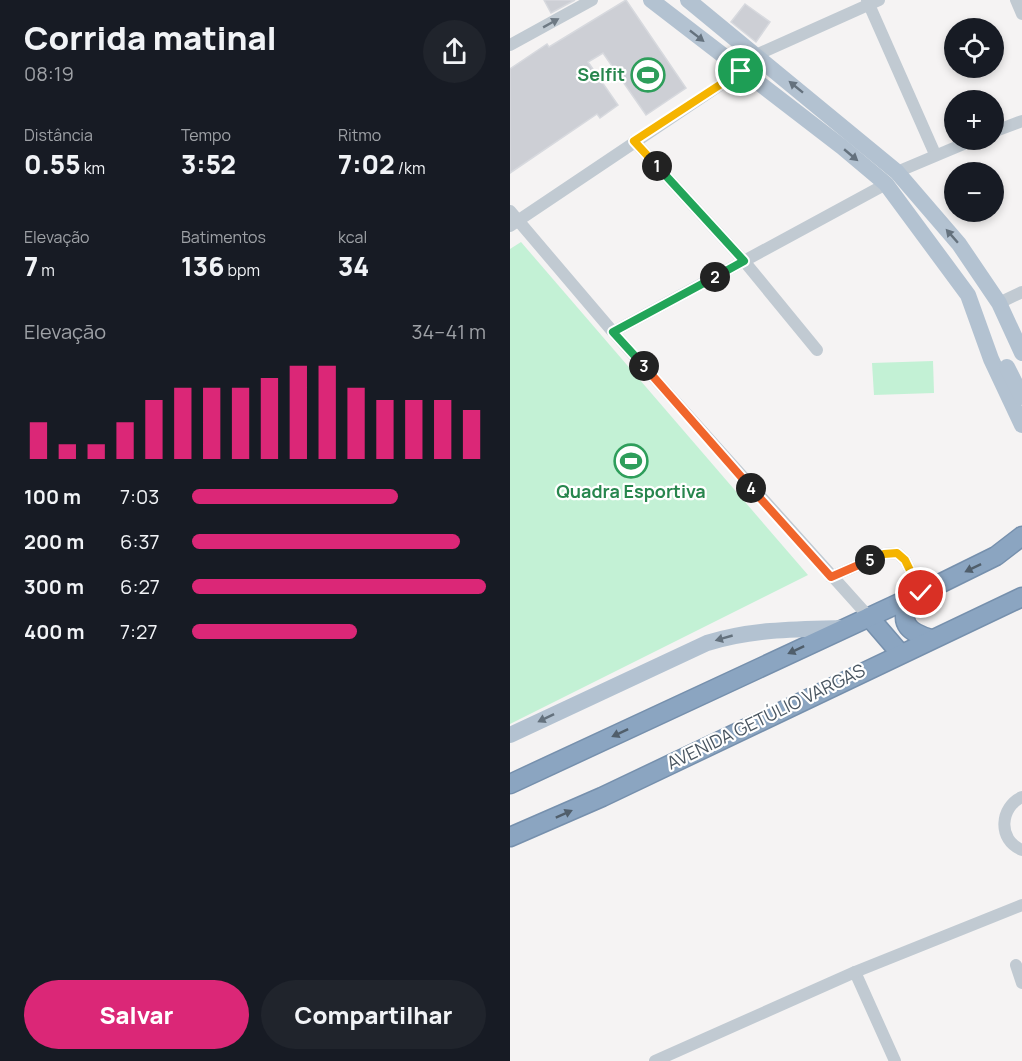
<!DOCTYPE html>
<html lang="pt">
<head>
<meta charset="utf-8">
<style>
	:root { --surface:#171b24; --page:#20242c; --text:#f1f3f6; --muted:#9ea1a6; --accent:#db2777 }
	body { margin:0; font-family:Manrope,sans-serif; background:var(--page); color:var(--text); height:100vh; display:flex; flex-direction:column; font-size:22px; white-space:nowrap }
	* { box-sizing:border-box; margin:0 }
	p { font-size:20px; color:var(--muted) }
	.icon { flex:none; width:33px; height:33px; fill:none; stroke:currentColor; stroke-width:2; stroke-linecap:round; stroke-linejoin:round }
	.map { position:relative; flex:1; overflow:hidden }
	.panel { display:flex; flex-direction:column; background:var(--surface); width:510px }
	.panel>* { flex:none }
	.fabs { position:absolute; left:434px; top:18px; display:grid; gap:12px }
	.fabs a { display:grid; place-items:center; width:60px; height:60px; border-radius:50%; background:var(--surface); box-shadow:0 3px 9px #0003; font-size:30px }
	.pin { position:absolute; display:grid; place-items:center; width:51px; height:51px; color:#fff; margin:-26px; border:3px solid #fff; border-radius:50%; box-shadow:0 2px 6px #0007 }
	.km { position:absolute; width:30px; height:30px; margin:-15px; border-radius:50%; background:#222; color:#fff; font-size:16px; line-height:30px; text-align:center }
	.round { display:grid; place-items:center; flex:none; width:63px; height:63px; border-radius:32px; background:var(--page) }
	.head { display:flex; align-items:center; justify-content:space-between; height:102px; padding:0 24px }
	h1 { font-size:33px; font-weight:800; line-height:45px }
	.figures { display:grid; grid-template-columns:repeat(3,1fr); gap:9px; height:102px; padding:6px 24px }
	.figures div { display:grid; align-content:center }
	.figures b { font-size:26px; font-weight:800 }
	.figures small { font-size:16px; font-weight:400 }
	.figures p { font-size:16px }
	.chart { height:168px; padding:12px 24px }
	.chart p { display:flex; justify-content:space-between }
	.chart svg { width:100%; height:108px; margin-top:6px; stroke:var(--accent); stroke-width:6 }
	.button { display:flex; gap:12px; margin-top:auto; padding:12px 24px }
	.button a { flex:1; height:69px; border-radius:36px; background:var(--accent); color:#fff; font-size:24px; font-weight:800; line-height:69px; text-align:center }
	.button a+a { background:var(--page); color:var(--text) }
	ul { padding:0 24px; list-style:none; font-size:20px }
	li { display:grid; grid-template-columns:96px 72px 1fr; align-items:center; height:45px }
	li i { height:15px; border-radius:8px; background:var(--accent) }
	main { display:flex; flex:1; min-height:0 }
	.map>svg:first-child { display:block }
	.pitch { fill:#c3f1d5 }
	.building { fill:#cdcfd5; stroke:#d7d9de; stroke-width:1.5 }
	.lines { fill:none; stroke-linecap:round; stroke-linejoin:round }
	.highway-casing { stroke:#7690ad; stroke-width:21 }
	.minor { stroke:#c1cad2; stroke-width:12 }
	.major { stroke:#b3c2d1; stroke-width:16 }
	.highway { stroke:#8ba5c1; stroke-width:18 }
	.oneway { fill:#6e7983 }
	.oneway2 { fill:#64717d }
	.oneway3 { fill:#505e6b }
	.split-1-casing { stroke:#fff; stroke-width:12 }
	.split-2-casing { stroke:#fff; stroke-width:12 }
	.split-3-casing { stroke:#fff; stroke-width:12 }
	.split-4-casing { stroke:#fff; stroke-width:12 }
	.split-5-casing { stroke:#fff; stroke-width:12 }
	.split-6-casing { stroke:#fff; stroke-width:12 }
	.split-1 { stroke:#f5b400; stroke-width:8 }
	.split-2 { stroke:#22a559; stroke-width:8 }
	.split-3 { stroke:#22a559; stroke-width:8 }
	.split-4 { stroke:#f0652b; stroke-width:8 }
	.split-5 { stroke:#f0652b; stroke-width:8 }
	.split-6 { stroke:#f5b400; stroke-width:8 }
	.labels { text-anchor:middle; stroke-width:4.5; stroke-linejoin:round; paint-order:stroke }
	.leisure-label { font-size:18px; font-weight:bold; fill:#27864d; stroke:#fff; text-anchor:end }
	.street-label { font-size:18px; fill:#4a5661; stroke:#fff }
</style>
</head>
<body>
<main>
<section class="panel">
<div class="head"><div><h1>Corrida matinal</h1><p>08:19</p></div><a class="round"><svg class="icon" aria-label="share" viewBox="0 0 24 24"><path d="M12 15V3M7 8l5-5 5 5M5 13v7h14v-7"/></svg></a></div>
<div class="figures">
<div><p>Distância</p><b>0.55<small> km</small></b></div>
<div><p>Tempo</p><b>3:52</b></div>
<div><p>Ritmo</p><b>7:02<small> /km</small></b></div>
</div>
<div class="figures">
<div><p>Elevação</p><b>7<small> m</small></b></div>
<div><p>Batimentos</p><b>136<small> bpm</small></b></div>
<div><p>kcal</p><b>34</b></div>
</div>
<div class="chart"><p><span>Elevação</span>34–41 m</p>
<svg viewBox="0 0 160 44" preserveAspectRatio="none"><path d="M5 44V29M15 44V38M25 44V38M35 44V29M45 44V20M55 44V15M65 44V15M75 44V15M85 44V11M95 44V6M105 44V6M115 44V15M125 44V20M135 44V20M145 44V20M155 44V24"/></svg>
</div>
<ul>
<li><b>100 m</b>7:03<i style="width:70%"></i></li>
<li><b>200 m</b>6:37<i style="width:91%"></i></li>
<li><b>300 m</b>6:27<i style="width:100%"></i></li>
<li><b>400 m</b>7:27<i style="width:56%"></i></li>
</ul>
<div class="button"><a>Salvar</a><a>Compartilhar</a></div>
</section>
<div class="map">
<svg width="512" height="1061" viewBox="0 0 512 1061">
	<rect width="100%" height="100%" fill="#f5f3f3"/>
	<g class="pitch">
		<path d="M 11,242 L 298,575 L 0,724 L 0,249 Z"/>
		<path d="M 423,361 L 424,393 L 364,395 L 362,363 Z"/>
	</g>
	<g class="building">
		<path d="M 34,0 L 65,0 L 41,13 Z"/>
		<path d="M 116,0 L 176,88 L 136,115 L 93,53 L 78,62 L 108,105 L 90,118 L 87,114 L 0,173 L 0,69 L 37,44 L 39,47 Z"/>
		<path d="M 235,4 L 260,22 L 246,42 L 221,22 Z"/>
	</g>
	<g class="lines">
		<g class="highway-casing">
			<g id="highway">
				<path d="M 402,597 C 387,622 397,632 421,639"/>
				<path d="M 359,617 L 390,653"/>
				<path d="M 0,784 L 411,593 L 486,556 L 512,536"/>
				<path d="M 0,837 L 92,797 L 512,597"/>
			</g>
		</g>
		<g class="minor">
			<path d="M 357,0 L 425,154"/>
			<path d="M 506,0 L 512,14"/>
			<path d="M 0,45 L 82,0"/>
			<path d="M 246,55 L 369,0"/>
			<path d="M 483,132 L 512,121"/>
			<path d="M 124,141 L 234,261 L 307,350"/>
			<path d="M 387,172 L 463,140"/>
			<path d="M 0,211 L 103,332 L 359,617"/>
			<path d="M 0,226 L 231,71"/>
			<path d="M 489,303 L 512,292"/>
			<path d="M 103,332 L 376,184"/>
			<path d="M 321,577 L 374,554 L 387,553 L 395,560 L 411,593"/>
			<path d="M 512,797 C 490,807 487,840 512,850"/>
			<path d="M 506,965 L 512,983"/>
			<path d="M 345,972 L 385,1061"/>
			<path d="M 145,1061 L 345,972 L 512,905"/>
		</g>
		<g class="major">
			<path d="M 141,0 L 332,147 L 376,184 L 458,295 L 481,359 L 512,425"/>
			<path d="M 178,0 L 387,172 L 449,244 L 489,303 L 512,353"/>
			<path d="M 497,367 L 512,397"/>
			<path d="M 0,735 L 197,643 C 242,629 287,629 334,628"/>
		</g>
		<use href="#highway" class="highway"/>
	</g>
	<defs><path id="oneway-solid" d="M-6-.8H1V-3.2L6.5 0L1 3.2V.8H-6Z" transform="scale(1.5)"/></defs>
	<use class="oneway" href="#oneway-solid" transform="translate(41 23) rotate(-29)"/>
	<g class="oneway2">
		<use href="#oneway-solid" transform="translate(187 36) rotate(38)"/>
		<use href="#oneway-solid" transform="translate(286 87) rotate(-141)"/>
		<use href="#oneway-solid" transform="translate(341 155) rotate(40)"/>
		<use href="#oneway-solid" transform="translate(442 236) rotate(-131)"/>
		<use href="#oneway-solid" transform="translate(214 638) rotate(164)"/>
		<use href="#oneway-solid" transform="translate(36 718) rotate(154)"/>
	</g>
	<g class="oneway3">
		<use href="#oneway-solid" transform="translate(463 568) rotate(154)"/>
		<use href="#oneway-solid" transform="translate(286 650) rotate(155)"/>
		<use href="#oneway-solid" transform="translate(110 733) rotate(155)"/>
		<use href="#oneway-solid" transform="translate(54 814) rotate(-24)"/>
	</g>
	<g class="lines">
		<g class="split-1-casing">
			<path id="split-1" d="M 147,166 L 124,141 L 231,71"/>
		</g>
		<g class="split-2-casing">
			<path id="split-2" d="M 147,166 L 234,261 L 205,277"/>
		</g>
		<g class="split-3-casing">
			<path id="split-3" d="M 134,366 L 103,332 L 205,277"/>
		</g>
		<g class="split-4-casing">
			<path id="split-4" d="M 134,366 L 241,488"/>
		</g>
		<g class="split-5-casing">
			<path id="split-5" d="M 241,488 L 321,577 L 360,560"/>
		</g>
		<g class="split-6-casing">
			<path id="split-6" d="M 360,560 L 374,554 L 387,553 L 395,560 L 411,593"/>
		</g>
		<use href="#split-1" class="split-1"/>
		<use href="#split-2" class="split-2"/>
		<use href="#split-3" class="split-3"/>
		<use href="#split-4" class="split-4"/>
		<use href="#split-5" class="split-5"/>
		<use href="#split-6" class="split-6"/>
	</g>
	<defs>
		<g id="stadium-ring" transform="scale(1.725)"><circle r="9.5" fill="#fff" stroke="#2e9e5b" stroke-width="1.5"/><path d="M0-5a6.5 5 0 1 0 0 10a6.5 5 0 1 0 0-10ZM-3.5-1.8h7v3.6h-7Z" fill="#2e9e5b"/></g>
	</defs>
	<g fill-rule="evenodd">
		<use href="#stadium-ring" x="138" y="75"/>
		<use href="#stadium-ring" x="121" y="461"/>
	</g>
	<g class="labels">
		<g class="leisure-label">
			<text x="115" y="81">Selfit</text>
			<text x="121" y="498" text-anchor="middle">Quadra Esportiva</text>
		</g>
		<g class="street-label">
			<text transform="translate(256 717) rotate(-26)" y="6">AVENIDA GETÚLIO VARGAS</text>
		</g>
	</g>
</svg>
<div class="fabs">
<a><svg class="icon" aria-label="locate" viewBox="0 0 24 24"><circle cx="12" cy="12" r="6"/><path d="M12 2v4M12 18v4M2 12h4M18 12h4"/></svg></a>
<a>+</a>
<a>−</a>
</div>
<div class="pin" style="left:231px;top:71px;background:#1e9e55"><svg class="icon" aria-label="arrive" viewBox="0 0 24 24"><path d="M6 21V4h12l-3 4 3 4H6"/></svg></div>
<div class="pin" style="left:411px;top:593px;background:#d93025"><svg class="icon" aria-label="check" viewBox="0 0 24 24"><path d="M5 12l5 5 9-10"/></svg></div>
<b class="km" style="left:147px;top:166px">1</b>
<b class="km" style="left:205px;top:277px">2</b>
<b class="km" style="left:134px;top:366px">3</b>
<b class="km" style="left:241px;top:488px">4</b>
<b class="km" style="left:360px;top:560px">5</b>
</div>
</main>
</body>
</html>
